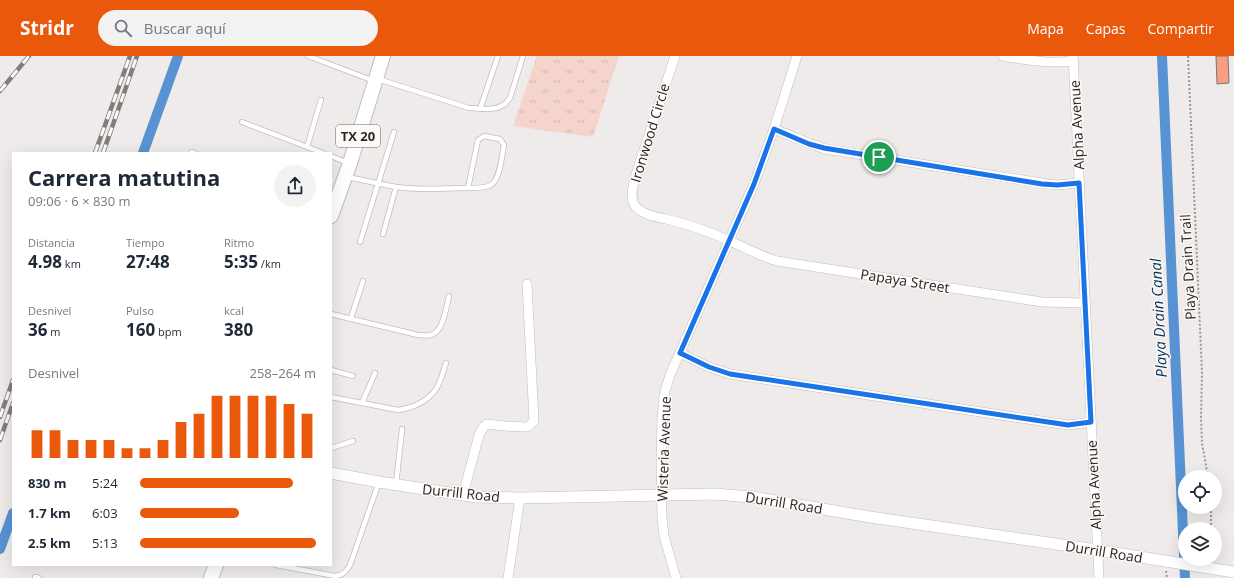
<!DOCTYPE html>
<html lang="es">
<head>
<meta charset="utf-8">
<style>
	:root { --surface:#fff; --page:#f2f2f3; --text:#1f2937; --muted:#747a83; --accent:#ea580c }
	body { margin:0; font-family:"Open Sans",sans-serif; background:var(--page); color:var(--text); height:100vh; display:flex; flex-direction:column; font-size:15px; white-space:nowrap }
	* { box-sizing:border-box; margin:0 }
	p { font-size:13px; color:var(--muted) }
	.icon { flex:none; width:22px; height:22px; fill:none; stroke:currentColor; stroke-width:2; stroke-linecap:round; stroke-linejoin:round }
	.map { position:relative; flex:1; overflow:hidden }
	.side { position:absolute; left:12px; top:96px; width:320px; height:414px; display:flex; flex-direction:column; background:var(--surface); border-radius:0px; box-shadow:0 4px 16px #0002 }
	.side>* { flex:none }
	.buttons { position:absolute; left:1178px; top:414px; display:grid; gap:8px }
	.buttons a { display:grid; place-items:center; width:44px; height:44px; border-radius:50%; background:var(--surface); box-shadow:0 4px 16px #0002; font-size:20px }
	.pin { position:absolute; display:grid; place-items:center; width:34px; height:34px; color:#fff; margin:-17px; border:2px solid #fff; border-radius:50%; box-shadow:0 1px 4px #0007 }
	.round { display:grid; place-items:center; flex:none; width:42px; height:42px; border-radius:21px; background:var(--page) }
	.head { display:flex; align-items:center; justify-content:space-between; height:68px; padding:0 16px }
	h1 { font-size:22px; font-weight:700; line-height:30px }
	.metrics { display:grid; grid-template-columns:repeat(3,1fr); gap:6px; height:68px; padding:4px 16px }
	.metrics div { display:grid; align-content:center }
	.metrics b { font-size:17px; font-weight:700 }
	.metrics small { font-size:11px; font-weight:400 }
	.metrics p { font-size:11px }
	.chart { height:112px; padding:8px 16px }
	.chart p { display:flex; justify-content:space-between }
	.chart svg { width:100%; height:72px; margin-top:4px; stroke:var(--accent); stroke-width:6 }
	ul { padding:0 16px; list-style:none; font-size:13px }
	li { display:grid; grid-template-columns:64px 48px 1fr; align-items:center; height:30px }
	li i { height:10px; border-radius:5px; background:var(--accent) }
	header { display:flex; align-items:center; gap:24px; box-sizing:border-box; height:56px; padding:0 20px; background:var(--accent); color:#fff }
	header strong { font-size:19px }
	nav { display:flex; gap:22px; margin-inline-start:auto; font-size:14px }
	.search { width:280px; height:36px; background:var(--page); display:flex; align-items:center; gap:10px; box-sizing:border-box; padding:0 14px; border-radius:22px; color:var(--muted); font-size:15px }
	.map>svg:first-child { display:block }
	.park { fill:url(#park-tufts) }
	.lines { fill:none; stroke-linecap:round; stroke-linejoin:round }
	.canal { stroke:#5793d3; stroke-width:10 }
	.building { fill:#f89f82; stroke:#797675 }
	.service-casing { stroke:#c1bdbc; stroke-width:6 }
	.minor-casing { stroke:#c1bdbc; stroke-width:10 }
	.tertiary-casing { stroke:#c1bdbc; stroke-width:12 }
	.primary-casing { stroke:#c1bdbc; stroke-width:16 }
	.path { stroke:#9a9796; stroke-width:2; stroke-dasharray:2 2; stroke-linecap:butt }
	.service { stroke:#fff; stroke-width:4.5 }
	.minor { stroke:#fff; stroke-width:9 }
	.tertiary { stroke:#fff; stroke-width:11 }
	.primary { stroke:#fff; stroke-width:14 }
	.rail-casing { stroke:#807d7c; stroke-width:4.5 }
	.rail { stroke:#fdf9f7; stroke-width:3; stroke-dasharray:9; stroke-linecap:butt }
	.route-casing { stroke:#fff; stroke-width:8 }
	.route { stroke:#1a73e8; stroke-width:5 }
	.labels { text-anchor:middle; stroke-width:3; stroke-linejoin:round; paint-order:stroke }
	.shield { fill:#fdf9f7; stroke:#686565; stroke-width:1 }
	.shield-label { font-size:13px; font-weight:bold; fill:#282626 }
	.street-label { font-size:14px; fill:#282626; stroke:#fdf9f7 }
	.water-label { font-size:15px; font-style:italic; fill:#04325b; stroke:#fdf9f7 }
</style>
</head>
<body>
<header>
<strong>Stridr</strong>
<div class="search"><svg class="icon" aria-label="search" viewBox="0 0 24 24"><circle cx="10" cy="10" r="6"/><path d="M15 15l6 6"/></svg>Buscar aquí</div>
<nav><a>Mapa</a><a>Capas</a><a>Compartir</a></nav>
</header>
<div class="map">
<svg width="1234" height="522" viewBox="0 0 1234 522">
	<defs>
		<pattern id="park-tufts" width="24" height="20" patternUnits="userSpaceOnUse"><rect width="24" height="20" fill="#f5d5cb"/><path d="M3 7l-1-3M5 7V3M7 7l1-3M15 17l-1-3M17 17v-4M19 17l1-3" fill="none" stroke="#d2b7ae"/></pattern>
	</defs>
	<rect width="100%" height="100%" fill="#efebea"/>
	<path class="park" d="M 537,0 L 619,0 L 593,81 L 513,70 Z"/>
	<g class="lines">
		<g class="canal">
			<path d="M 1162,0 L 1185,522"/>
			<path d="M 143,97 L 178,0"/>
			<path d="M 0,493 L 13,457"/>
		</g>
	</g>
	<path class="building" d="M 1216,0 L 1228,0 L 1229,27 L 1217,28 Z"/>
	<g class="lines">
		<g class="service-casing">
			<g id="service">
				<path d="M 308,0 L 374,25"/>
				<path d="M 378,23 L 469,52 L 488,53 L 497,52 L 505,48 L 510,42 L 523,0"/>
				<path d="M 480,53 L 498,0"/>
				<path d="M 242,66 L 323,97"/>
				<path d="M 307,91 L 321,44"/>
				<path d="M 191,96 L 195,97"/>
				<path d="M 331,100 L 348,107"/>
				<path d="M 347,121 C 363,124 379,128 396,131 C 418,134 441,133 463,132 C 471,132 484,133 491,129 C 500,123 502,100 504,89 L 500,83 L 484,80 L 478,84 L 468,132"/>
				<path d="M 383,178 L 396,131"/>
				<path d="M 360,186 L 394,76"/>
				<path d="M 331,258 L 418,279 C 422,279 427,280 431,279 C 444,275 446,251 449,240"/>
				<path d="M 351,262 L 363,225"/>
				<path d="M 331,314 L 353,320"/>
				<path d="M 331,341 L 398,354 C 413,352 428,345 436,333 C 441,326 443,315 446,307"/>
				<path d="M 362,347 L 375,317"/>
				<path d="M 331,392 L 353,385"/>
				<path d="M 396,429 L 402,373"/>
				<path d="M 276,509 L 335,520 C 343,519 346,516 350,509 L 379,426"/>
				<path d="M 35,521 L 39,522"/>
			</g>
		</g>
		<g class="minor-casing">
			<g id="minor">
				<path d="M 675,0 L 637,115 C 635,124 629,138 634,148 C 639,158 656,161 666,163 C 687,168 710,176 730,185 C 746,192 760,200 777,205 L 1042,246 L 1085,247"/>
				<path d="M 1003,0 C 1026,4 1050,8 1074,5"/>
				<path d="M 1073,0 L 1099,522"/>
				<path d="M 774,73 L 809,87 L 825,93 L 1042,127 L 1057,129 L 1079,127"/>
				<path d="M 680,297 L 709,311 L 730,318 L 1047,366 L 1069,369 L 1091,366"/>
				<path d="M 463,439 L 479,379 L 484,370 L 487,368 L 504,370 L 526,371 L 529,370 L 534,365 L 527,228"/>
				<path d="M 508,522 L 520,442"/>
				<path d="M 676,522 L 664,480 L 662,461 L 661,406 L 662,364 L 664,339 L 670,319 L 754,128 L 774,73 L 797,0"/>
			</g>
		</g>
		<g class="tertiary-casing">
			<path id="tertiary" d="M 331,417 L 379,426 L 476,441 L 520,442 L 714,438 L 752,441 L 870,461 L 1097,494 L 1234,516"/>
		</g>
		<g class="primary-casing">
			<g id="primary">
				<path d="M 331,160 L 350,107 L 383,0"/>
				<path d="M 211,522 L 216,509"/>
			</g>
		</g>
		<g class="path">
			<path d="M 1188,0 L 1202,317 L 1201,361 L 1202,387 L 1208,421"/>
			<path d="M 1211,451 L 1211,473"/>
			<path d="M 1166,515 L 1167,522"/>
		</g>
		<use href="#service" class="service"/>
		<use href="#minor" class="minor"/>
		<use href="#tertiary" class="tertiary"/>
		<use href="#primary" class="primary"/>
		<g class="rail-casing">
			<g id="rail">
				<path d="M 0,35 L 29,0"/>
				<path d="M 95,97 L 130,0"/>
				<path d="M 103,97 L 137,0"/>
				<path d="M 0,361 L 13,324"/>
				<path d="M 0,384 L 13,347"/>
			</g>
		</g>
		<use href="#rail" class="rail"/>
	</g>
	<g class="lines">
		<g class="route-casing">
			<path id="route" d="M 774,73 L 809,88 L 824,92 L 1042,128 L 1057,129 L 1079,127 L 1091,366 L 1068,369 L 1048,366 L 730,318 L 709,311 L 680,297 L 754,128 Z"/>
		</g>
		<use href="#route" class="route"/>
	</g>
	<g class="labels">
		<rect class="shield" x="336" y="69" width="44" height="22" rx="3"/>
		<g class="shield-label">
			<text x="358" y="85">TX 20</text>
		</g>
		<g class="street-label">
			<text transform="translate(1077 69) rotate(-93)" y="5">Alpha Avenue</text>
			<text transform="translate(650 77) rotate(-73)" y="5">Ironwood Circle</text>
			<text transform="translate(1188 211) rotate(-93)" y="5">Playa Drain Trail</text>
			<text transform="translate(905 225) rotate(9)" y="5">Papaya Street</text>
			<text transform="translate(664 393) rotate(-88)" y="5">Wisteria Avenue</text>
			<text transform="translate(1094 429) rotate(-93)" y="5">Alpha Avenue</text>
			<text transform="translate(461 437) rotate(6)" y="5">Durrill Road</text>
			<text transform="translate(784 447) rotate(9)" y="5">Durrill Road</text>
			<text transform="translate(1104 496) rotate(9)" y="5">Durrill Road</text>
		</g>
		<g class="water-label">
			<text transform="translate(1159 262) rotate(-93)" y="5">Playa Drain Canal</text>
		</g>
	</g>
</svg>
<div class="buttons">
<a><svg class="icon" aria-label="locate" viewBox="0 0 24 24"><circle cx="12" cy="12" r="6"/><path d="M12 2v4M12 18v4M2 12h4M18 12h4"/></svg></a>
<a><svg class="icon" aria-label="layers" viewBox="0 0 24 24"><path d="M12 4l9 5-9 5-9-5zM3 14l9 5 9-5"/></svg></a>
</div>
<div class="pin" style="left:879px;top:101px;background:#1e9e55"><svg class="icon" aria-label="arrive" viewBox="0 0 24 24"><path d="M6 21V4h12l-3 4 3 4H6"/></svg></div>
<section class="side">
<div class="head"><div><h1>Carrera matutina</h1><p>09:06 · 6 × 830 m</p></div><a class="round"><svg class="icon" aria-label="share" viewBox="0 0 24 24"><path d="M12 15V3M7 8l5-5 5 5M5 13v7h14v-7"/></svg></a></div>
<div class="metrics">
<div><p>Distancia</p><b>4.98<small> km</small></b></div>
<div><p>Tiempo</p><b>27:48</b></div>
<div><p>Ritmo</p><b>5:35<small> /km</small></b></div>
</div>
<div class="metrics">
<div><p>Desnivel</p><b>36<small> m</small></b></div>
<div><p>Pulso</p><b>160<small> bpm</small></b></div>
<div><p>kcal</p><b>380</b></div>
</div>
<div class="chart"><p><span>Desnivel</span>258–264 m</p>
<svg viewBox="0 0 160 44" preserveAspectRatio="none"><path d="M5 44V27M15 44V27M25 44V33M35 44V33M45 44V33M55 44V38M65 44V38M75 44V33M85 44V22M95 44V17M105 44V6M115 44V6M125 44V6M135 44V6M145 44V11M155 44V17"/></svg>
</div>
<ul>
<li><b>830 m</b>5:24<i style="width:87%"></i></li>
<li><b>1.7 km</b>6:03<i style="width:56%"></i></li>
<li><b>2.5 km</b>5:13<i style="width:100%"></i></li>
</ul>
</section>
</div>
</body>
</html>
